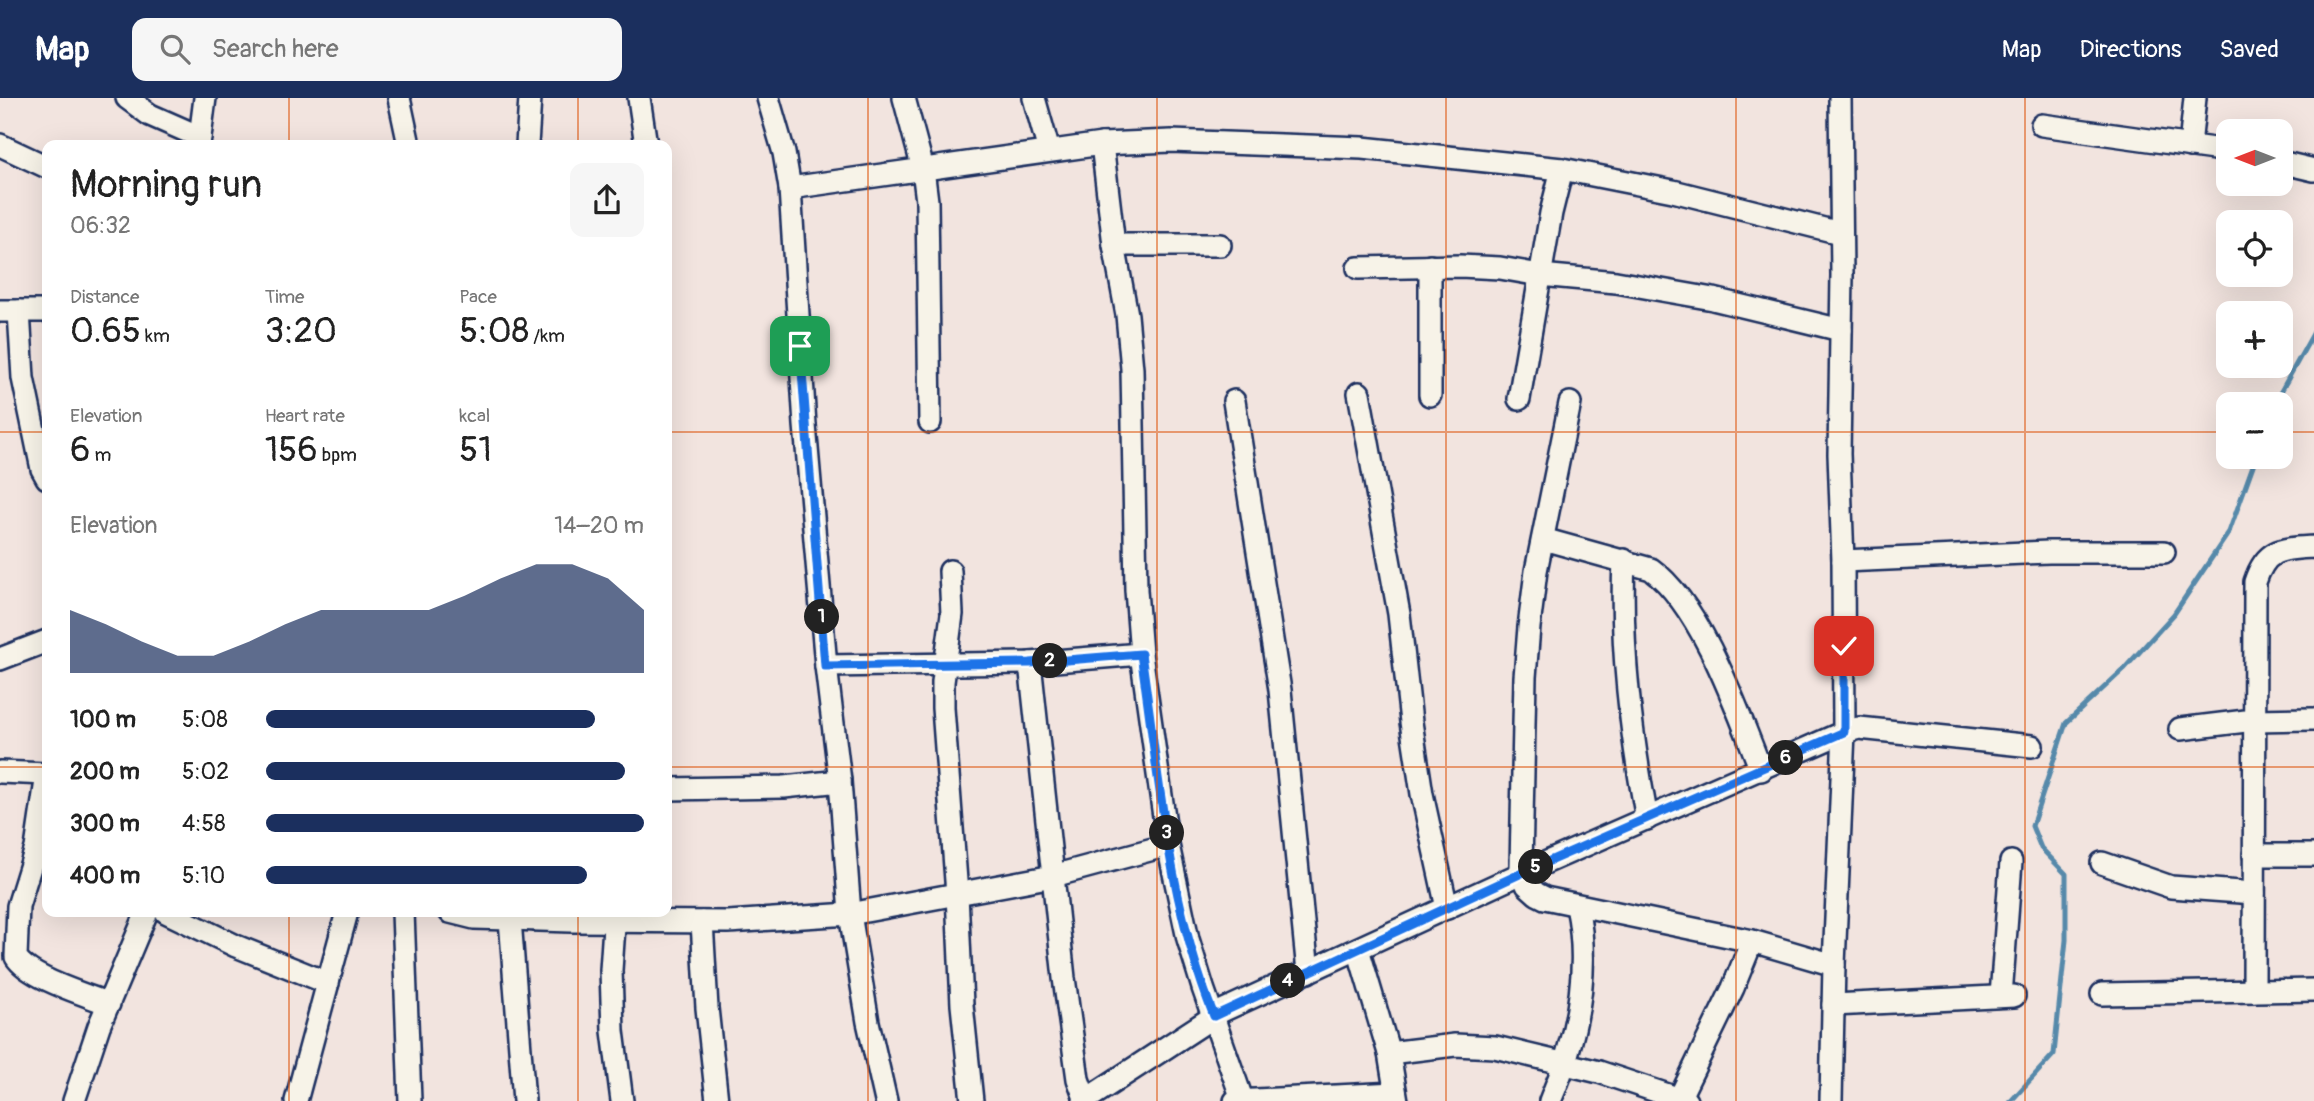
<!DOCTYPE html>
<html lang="en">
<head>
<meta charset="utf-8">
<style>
	:root { --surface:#fff; --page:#f6f6f6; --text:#222; --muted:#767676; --accent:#1b2f5e }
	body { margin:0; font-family:Pangolin,sans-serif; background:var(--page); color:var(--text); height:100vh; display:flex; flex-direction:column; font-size:26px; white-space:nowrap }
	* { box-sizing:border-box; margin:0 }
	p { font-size:23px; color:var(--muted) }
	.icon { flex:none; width:38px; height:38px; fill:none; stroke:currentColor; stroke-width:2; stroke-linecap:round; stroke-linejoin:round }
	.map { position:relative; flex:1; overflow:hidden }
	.drawer { position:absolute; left:42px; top:42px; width:630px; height:777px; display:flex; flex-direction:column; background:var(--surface); border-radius:14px; box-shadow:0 7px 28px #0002 }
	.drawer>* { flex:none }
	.needle { width:46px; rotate:270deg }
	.controls { position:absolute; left:2216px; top:21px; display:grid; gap:14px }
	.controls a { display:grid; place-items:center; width:77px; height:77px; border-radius:14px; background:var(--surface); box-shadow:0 7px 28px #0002; font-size:35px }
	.pin { position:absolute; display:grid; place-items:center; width:60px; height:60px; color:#fff; margin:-30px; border-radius:14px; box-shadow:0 4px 10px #0006 }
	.km { position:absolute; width:35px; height:35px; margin:-18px; border-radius:50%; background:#222; color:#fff; font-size:19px; line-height:35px; text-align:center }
	.round { display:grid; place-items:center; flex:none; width:74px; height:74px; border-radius:14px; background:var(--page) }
	.headline { display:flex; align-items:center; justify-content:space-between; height:119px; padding:0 28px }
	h1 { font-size:38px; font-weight:600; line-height:52px }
	.stats { display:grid; grid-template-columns:repeat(3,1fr); gap:10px; height:119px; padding:7px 28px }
	.stats div { display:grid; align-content:center }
	.stats b { font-size:35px; font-weight:600 }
	.stats small { font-size:19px; font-weight:400 }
	.stats p { font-size:19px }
	.chart { height:196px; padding:14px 28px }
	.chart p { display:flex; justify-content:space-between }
	.chart svg { width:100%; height:126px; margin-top:7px; fill:var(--accent); opacity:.7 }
	ul { padding:0 28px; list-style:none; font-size:23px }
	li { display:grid; grid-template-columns:112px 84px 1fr; align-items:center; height:52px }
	li i { height:18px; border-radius:9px; background:var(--accent) }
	header { display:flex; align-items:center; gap:42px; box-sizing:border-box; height:98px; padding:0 35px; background:var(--accent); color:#fff }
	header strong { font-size:33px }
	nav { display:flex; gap:38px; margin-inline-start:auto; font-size:24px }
	.search { width:490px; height:63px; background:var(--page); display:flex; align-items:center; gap:18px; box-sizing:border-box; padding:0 24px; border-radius:14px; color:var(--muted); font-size:26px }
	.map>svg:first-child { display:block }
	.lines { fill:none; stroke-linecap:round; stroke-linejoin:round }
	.stream { stroke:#5689aa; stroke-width:5 }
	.minor-casing { stroke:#1b2f5e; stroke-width:26 }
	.minor { stroke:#f7f3e8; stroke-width:21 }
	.route-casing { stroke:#fff; stroke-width:14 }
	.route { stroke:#1a73e8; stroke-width:9 }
	.grid { fill:none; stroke:#de5710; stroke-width:2; stroke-opacity:0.55 }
</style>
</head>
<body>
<header>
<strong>Map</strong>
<div class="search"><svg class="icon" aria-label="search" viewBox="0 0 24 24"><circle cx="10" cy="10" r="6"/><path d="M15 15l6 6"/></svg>Search here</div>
<nav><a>Map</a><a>Directions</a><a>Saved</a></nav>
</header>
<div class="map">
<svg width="2314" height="1003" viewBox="0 0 2314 1003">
	<rect width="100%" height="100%" fill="#f2e4df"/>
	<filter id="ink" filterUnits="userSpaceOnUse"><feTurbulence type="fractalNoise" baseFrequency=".0143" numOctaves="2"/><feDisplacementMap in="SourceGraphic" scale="14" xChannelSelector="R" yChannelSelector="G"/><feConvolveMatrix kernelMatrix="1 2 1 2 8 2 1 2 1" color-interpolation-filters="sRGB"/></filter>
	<g filter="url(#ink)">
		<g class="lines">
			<g class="stream">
				<path d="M 2274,306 L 2314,234"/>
				<path d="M 2011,1003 L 2054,956 L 2066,842 L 2066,776 L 2041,750 L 2032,728 L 2066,625 L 2124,571 L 2174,516 L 2229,434 L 2256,359"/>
			</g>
			<g class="minor-casing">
				<g id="minor">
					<path d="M 127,0 L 150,17 L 200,39"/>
					<path d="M 399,0 L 409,47"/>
					<path d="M 639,0 L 646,47"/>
					<path d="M 768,0 L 784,55 L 790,90 L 805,327 L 826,568 L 840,683 L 850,816 L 868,924 L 886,1003"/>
					<path d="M 904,0 L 923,71 L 927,103 L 930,324"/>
					<path d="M 1034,0 L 1049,53"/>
					<path d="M 2042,27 L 2228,53"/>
					<path d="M 1102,46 L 1114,147 L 1127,217 L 1132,271 L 1136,492 L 1141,556 L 1168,747 L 1188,841 L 1203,890 L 1242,1001"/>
					<path d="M 0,47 L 47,69"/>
					<path d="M 199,47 L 205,0"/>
					<path d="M 527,47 L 530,0"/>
					<path d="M 2190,48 L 2195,0"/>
					<path d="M 2280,64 L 2314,72"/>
					<path d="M 790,90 L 1102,46 L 1171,43 L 1362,50 L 1562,71 L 1673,93 L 1840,135"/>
					<path d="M 1114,147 L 1220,147"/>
					<path d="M 1430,168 L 1430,297"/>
					<path d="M 1358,170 L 1460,168 L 1500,170 L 1540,177 L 1616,184 L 1713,201 L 1841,232"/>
					<path d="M 0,213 L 47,213"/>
					<path d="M 19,213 L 23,280 L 42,371 L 47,380"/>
					<path d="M 1359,295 L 1399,516 L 1411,624 L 1422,696 L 1447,810"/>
					<path d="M 1519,301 L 1551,115 L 1562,71"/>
					<path d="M 1234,303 L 1280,592 L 1308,874"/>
					<path d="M 1570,305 L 1536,473 L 1529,529 L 1525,579 L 1521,769 L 1527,787 L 1537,796 L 1545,800 L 1752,843 L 1834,867"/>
					<path d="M 1543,441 L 1651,471 C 1702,508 1738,614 1761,672"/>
					<path d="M 1624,462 C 1620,550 1631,636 1647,721"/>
					<path d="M 1843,463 L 2049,454 L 2164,454"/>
					<path d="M 950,473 L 952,516 L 943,584 L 943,610 L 957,796 L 962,907 L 972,1003"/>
					<path d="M 0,561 L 47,543"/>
					<path d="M 1030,565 L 1064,880 L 1078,981 L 1086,1003"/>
					<path d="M 826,568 L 1030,565 L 1141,556"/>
					<path d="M 2180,631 L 2254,622 L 2314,621"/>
					<path d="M 0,674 L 47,676"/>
					<path d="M 47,676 L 36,750 L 18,808 L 16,859 C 29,880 84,896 109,906"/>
					<path d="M 667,691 L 784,689 L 840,683"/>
					<path d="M 2254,757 L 2314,757"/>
					<path d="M 2102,765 L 2171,789 L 2254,795"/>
					<path d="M 166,814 L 236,848 L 328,885"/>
					<path d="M 403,814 L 410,1003"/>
					<path d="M 450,814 L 474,820 L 571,823 L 728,824 L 850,816 L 1053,778 L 1168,747"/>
					<path d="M 615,814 L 611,872 L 613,933 L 622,1003"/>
					<path d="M 510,821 L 524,1003"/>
					<path d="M 702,824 L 707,910 L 717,1003"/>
					<path d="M 1358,851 L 1389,955 L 1397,1003"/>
					<path d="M 2254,893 L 2255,484 C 2266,450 2281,451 2314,449"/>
					<path d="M 2102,896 L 2314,892"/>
					<path d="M 2001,898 L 2011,764"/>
					<path d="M 1833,907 L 2014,898"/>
					<path d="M 1389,955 L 1455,947 L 1495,949 L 1599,974 L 1686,1003"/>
					<path d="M 74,1003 L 99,928 L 147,814"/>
					<path d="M 296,1003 L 347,814"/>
					<path d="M 1084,1003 L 1222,913 L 1522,775 L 1844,634 L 1859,630 L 2032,648"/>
					<path d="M 1235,1003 L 1395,995"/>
					<path d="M 1550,1003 C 1576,942 1591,874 1577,808"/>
					<path d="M 1678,1003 L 1733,890 L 1752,843"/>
					<path d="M 1831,1003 L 1834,867 L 1844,634 L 1843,463 L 1839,356 L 1842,177 L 1840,0"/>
				</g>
			</g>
			<use href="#minor" class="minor"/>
		</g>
	</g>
	<g class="lines" filter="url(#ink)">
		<g class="route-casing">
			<path id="route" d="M 800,248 L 825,568 L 1030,565 L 1141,556 C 1159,677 1168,804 1214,918 L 1522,775 L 1844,634 L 1844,548"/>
		</g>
		<use href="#route" class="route"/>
	</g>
	<path class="grid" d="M 289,0 L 289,47M 578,0 L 578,47M 868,0 L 868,1003M 1157,0 L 1157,1003M 1446,0 L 1446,1003M 1736,0 L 1736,1003M 2025,0 L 2025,1003M 0,334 L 47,334M 667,334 L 2228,334M 2280,334 L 2314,334M 0,669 L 47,669M 667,669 L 2314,669M 289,814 L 289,1003M 578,814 L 578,1003"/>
</svg>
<div class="controls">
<a><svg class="needle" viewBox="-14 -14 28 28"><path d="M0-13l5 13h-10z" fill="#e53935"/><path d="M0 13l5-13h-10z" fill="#767676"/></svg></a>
<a><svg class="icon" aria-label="locate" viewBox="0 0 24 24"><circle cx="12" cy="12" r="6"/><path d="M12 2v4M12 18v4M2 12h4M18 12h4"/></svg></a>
<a>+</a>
<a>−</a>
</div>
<div class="pin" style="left:800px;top:248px;background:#1e9e55"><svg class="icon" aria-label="arrive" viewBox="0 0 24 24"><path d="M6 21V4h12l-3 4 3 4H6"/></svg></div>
<div class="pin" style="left:1844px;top:548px;background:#d93025"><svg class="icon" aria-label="check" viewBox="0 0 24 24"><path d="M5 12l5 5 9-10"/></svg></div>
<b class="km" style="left:822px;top:519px">1</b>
<b class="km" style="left:1050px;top:563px">2</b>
<b class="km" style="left:1167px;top:735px">3</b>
<b class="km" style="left:1288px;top:883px">4</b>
<b class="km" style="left:1536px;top:769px">5</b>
<b class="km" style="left:1786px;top:660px">6</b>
<section class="drawer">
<div class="headline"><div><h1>Morning run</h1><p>06:32</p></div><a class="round"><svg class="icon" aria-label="share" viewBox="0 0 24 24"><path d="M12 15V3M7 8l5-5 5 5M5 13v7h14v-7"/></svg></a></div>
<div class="stats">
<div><p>Distance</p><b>0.65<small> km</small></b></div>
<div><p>Time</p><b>3:20</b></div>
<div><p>Pace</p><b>5:08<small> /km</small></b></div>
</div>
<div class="stats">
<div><p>Elevation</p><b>6<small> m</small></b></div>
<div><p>Heart rate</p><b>156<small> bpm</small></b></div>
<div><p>kcal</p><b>51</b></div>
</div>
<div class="chart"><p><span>Elevation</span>14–20 m</p>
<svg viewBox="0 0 160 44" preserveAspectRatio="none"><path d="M0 44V22L10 27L20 33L30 38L40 38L50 33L60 27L70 22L80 22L90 22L100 22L110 17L120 11L130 6L140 6L150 11L160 22V44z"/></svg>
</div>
<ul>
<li><b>100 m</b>5:08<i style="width:87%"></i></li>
<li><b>200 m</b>5:02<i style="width:95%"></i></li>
<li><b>300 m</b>4:58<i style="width:100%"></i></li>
<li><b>400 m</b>5:10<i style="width:85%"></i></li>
</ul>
</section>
</div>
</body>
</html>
